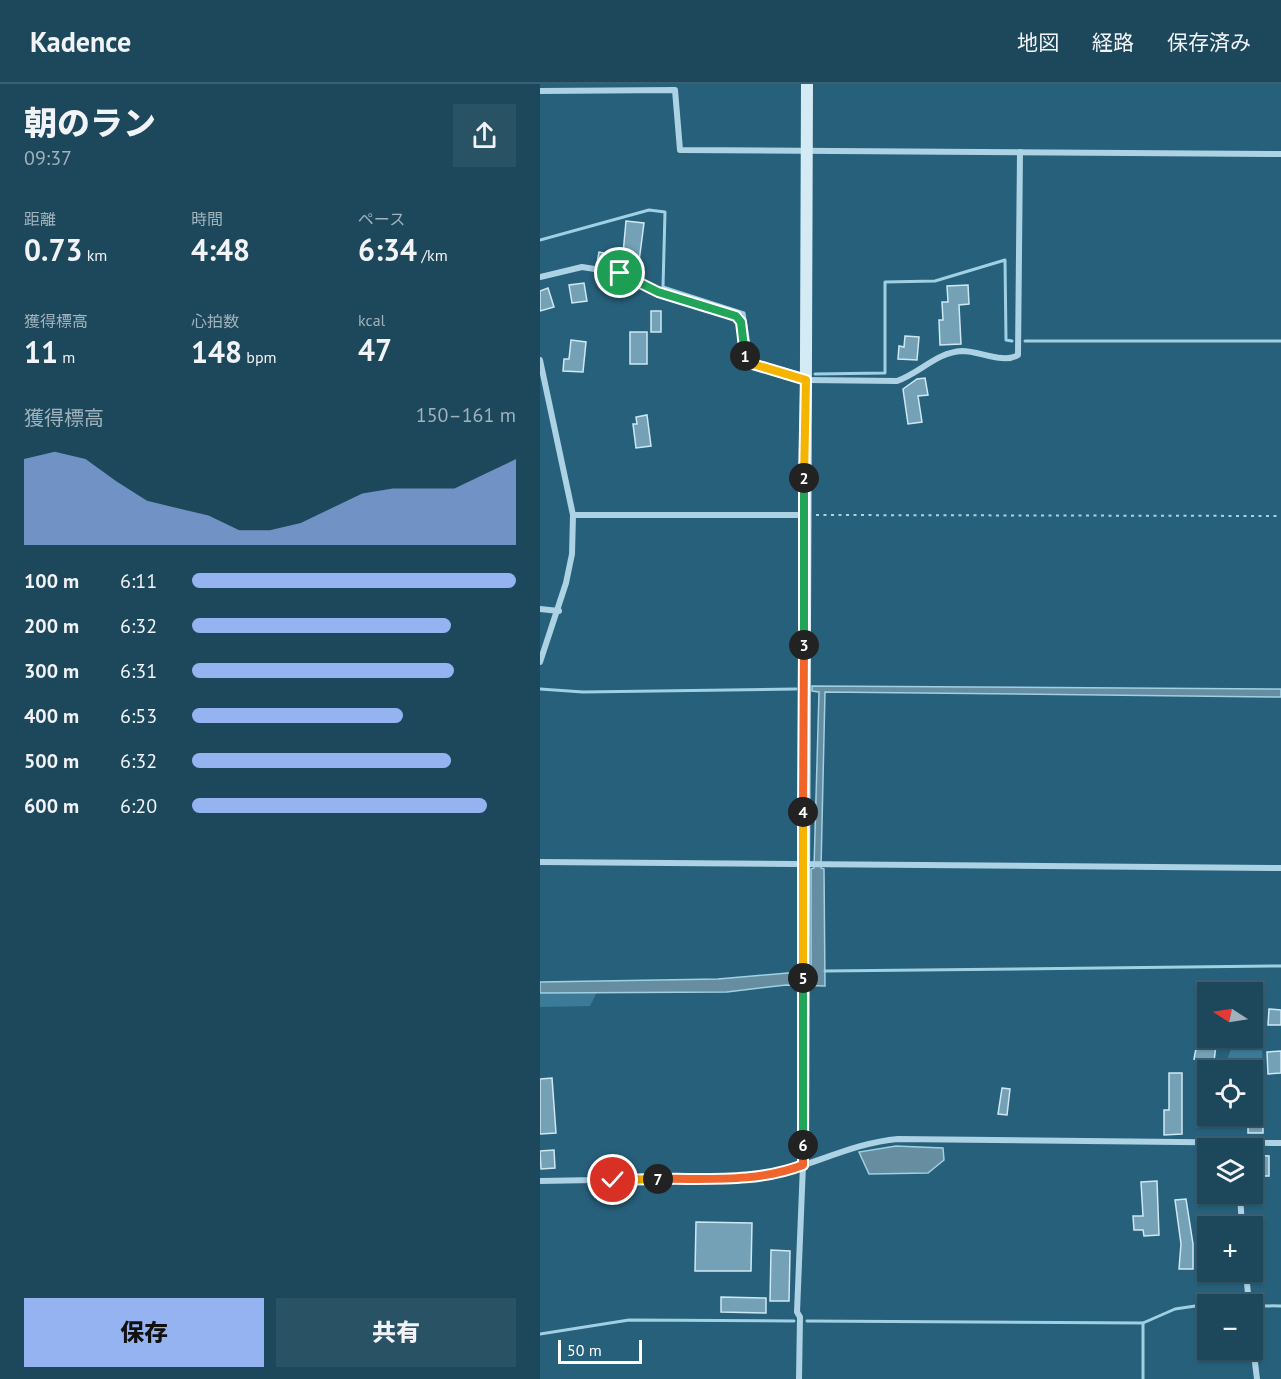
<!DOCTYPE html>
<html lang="ja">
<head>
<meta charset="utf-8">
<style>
	:root { --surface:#1d485c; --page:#2a5265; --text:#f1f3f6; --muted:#a0b2bb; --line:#3b6072; --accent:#95b2f1 }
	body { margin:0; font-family:"PT Sans","Noto Sans JP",sans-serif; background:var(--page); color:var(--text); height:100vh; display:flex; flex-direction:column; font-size:22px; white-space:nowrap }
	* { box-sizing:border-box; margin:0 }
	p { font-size:20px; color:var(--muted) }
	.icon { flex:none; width:33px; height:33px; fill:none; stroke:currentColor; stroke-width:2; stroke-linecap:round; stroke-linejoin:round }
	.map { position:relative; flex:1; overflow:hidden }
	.panel { display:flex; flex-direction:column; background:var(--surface); width:540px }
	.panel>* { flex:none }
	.needle { width:39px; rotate:282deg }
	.fabs { position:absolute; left:657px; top:898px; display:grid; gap:12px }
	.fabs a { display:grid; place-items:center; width:66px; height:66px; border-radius:0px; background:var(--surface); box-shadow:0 2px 4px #0004,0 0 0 2px var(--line); font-size:30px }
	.scale { position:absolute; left:18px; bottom:15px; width:84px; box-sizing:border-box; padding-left:6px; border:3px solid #fff; border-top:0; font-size:16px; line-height:21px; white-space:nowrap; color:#fff; -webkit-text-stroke:4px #27607b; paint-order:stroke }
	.pin { position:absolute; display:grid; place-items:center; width:51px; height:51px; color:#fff; margin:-26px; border:3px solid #fff; border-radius:50%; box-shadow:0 2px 6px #0007 }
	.km { position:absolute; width:30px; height:30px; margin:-15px; border-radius:50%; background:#222; color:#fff; font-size:16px; line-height:30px; text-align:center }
	.round { display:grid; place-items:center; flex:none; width:63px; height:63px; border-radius:0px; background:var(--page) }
	.headline { display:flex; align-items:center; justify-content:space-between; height:102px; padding:0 24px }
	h1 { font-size:33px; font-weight:800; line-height:45px }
	.stats { display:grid; grid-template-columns:repeat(3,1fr); gap:9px; height:102px; padding:6px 24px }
	.stats div { display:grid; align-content:center }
	.stats b { font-size:30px; font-weight:800 }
	.stats small { font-size:16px; font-weight:400 }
	.stats p { font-size:16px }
	.chart { height:168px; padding:12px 24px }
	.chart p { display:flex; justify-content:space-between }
	.chart svg { width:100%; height:108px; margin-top:6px; fill:var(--accent); opacity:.7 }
	.primary-button { display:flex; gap:12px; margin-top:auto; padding:12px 24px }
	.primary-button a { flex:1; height:69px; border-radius:0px; background:var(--accent); color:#111; font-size:24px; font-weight:800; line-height:69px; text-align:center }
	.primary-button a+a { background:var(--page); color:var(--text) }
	ul { padding:0 24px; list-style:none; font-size:20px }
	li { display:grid; grid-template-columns:96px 72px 1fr; align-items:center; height:45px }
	li i { height:15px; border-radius:8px; background:var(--accent) }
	header { display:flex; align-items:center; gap:36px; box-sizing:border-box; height:84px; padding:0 30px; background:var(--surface); border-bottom:2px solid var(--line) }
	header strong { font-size:28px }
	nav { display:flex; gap:33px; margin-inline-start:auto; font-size:21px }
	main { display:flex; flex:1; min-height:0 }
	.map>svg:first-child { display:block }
	.green { fill:#3b7b98 }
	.water { fill:#668ea0; stroke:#a0d0e4; stroke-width:1.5 }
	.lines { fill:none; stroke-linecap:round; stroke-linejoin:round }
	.stream { stroke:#a0d0e4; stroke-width:3 }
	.building { fill:#74a1b6; stroke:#cee8f3; stroke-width:1.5 }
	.path { stroke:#acd2e4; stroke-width:2; stroke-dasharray:3 4.5; stroke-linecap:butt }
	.street { stroke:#acd2e4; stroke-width:6 }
	.secondary { stroke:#d4eaf4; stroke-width:12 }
	.split-1-casing { stroke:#fff; stroke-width:12 }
	.split-2-casing { stroke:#fff; stroke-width:12 }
	.split-3-casing { stroke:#fff; stroke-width:12 }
	.split-4-casing { stroke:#fff; stroke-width:12 }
	.split-5-casing { stroke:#fff; stroke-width:12 }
	.split-6-casing { stroke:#fff; stroke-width:12 }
	.split-7-casing { stroke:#fff; stroke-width:12 }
	.split-8-casing { stroke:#fff; stroke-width:12 }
	.split-1 { stroke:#22a559; stroke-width:8 }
	.split-2 { stroke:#f5b400; stroke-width:8 }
	.split-3 { stroke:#22a559; stroke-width:8 }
	.split-4 { stroke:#f0652b; stroke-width:8 }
	.split-5 { stroke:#f5b400; stroke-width:8 }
	.split-6 { stroke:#22a559; stroke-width:8 }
	.split-7 { stroke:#f0652b; stroke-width:8 }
	.split-8 { stroke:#f5b400; stroke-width:8 }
</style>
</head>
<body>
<header>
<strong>Kadence</strong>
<nav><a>地図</a><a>経路</a><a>保存済み</a></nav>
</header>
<main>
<section class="panel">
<div class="headline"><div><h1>朝のラン</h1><p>09:37</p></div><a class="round"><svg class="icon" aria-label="share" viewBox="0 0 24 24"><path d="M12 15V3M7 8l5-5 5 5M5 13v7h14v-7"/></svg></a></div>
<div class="stats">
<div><p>距離</p><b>0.73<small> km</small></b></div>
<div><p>時間</p><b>4:48</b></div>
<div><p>ペース</p><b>6:34<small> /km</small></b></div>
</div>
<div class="stats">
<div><p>獲得標高</p><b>11<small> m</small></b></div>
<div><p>心拍数</p><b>148<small> bpm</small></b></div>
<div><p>kcal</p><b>47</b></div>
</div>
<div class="chart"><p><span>獲得標高</span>150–161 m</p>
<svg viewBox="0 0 160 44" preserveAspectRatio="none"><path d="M0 44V9L10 6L20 9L30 18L40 26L50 29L60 32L70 38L80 38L90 35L100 29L110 23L120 21L130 21L140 21L150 15L160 9V44z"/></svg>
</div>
<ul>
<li><b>100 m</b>6:11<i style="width:100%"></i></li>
<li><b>200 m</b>6:32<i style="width:80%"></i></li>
<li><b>300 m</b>6:31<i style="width:81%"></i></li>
<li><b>400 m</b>6:53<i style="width:65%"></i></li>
<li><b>500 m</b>6:32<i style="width:80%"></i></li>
<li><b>600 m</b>6:20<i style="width:91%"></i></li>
</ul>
<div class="primary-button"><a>保存</a><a>共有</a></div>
</section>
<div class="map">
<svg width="741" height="1295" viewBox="0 0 741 1295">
	<rect width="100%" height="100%" fill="#27607b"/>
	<g class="green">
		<path d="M 57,908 L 50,922 L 0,923 L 0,909 Z"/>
		<path d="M 713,918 L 721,919 L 723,1000 L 713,1000 L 712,987 L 683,987 L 695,954 L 712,954 Z"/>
	</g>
	<g class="water">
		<path d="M 272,602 L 741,605 L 741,613 L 285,608 L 281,784 L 284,785 L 285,902 L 246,901 L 187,908 L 0,909 L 0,898 L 178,895 L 271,887 L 271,785 L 274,784 L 279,608 L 272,607 Z"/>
		<path d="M 356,1062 L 403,1064 L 404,1076 L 388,1089 L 329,1090 L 319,1068 Z"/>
	</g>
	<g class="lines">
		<g class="stream">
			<path d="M 0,156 L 109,126 L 125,128 L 123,203 L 204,229 L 211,273 L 216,277 L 262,290"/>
			<path d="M 485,257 L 741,257"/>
			<path d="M 275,290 L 345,289 L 345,198 L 395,197 L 465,176 L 466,256 L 472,257"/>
			<path d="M 0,605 L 43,608 L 256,605"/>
			<path d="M 285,887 L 741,882"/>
			<path d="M 267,1237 L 603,1239 L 635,1225 L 662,1221 L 741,1222"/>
			<path d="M 0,1250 L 89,1236 L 254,1237"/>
			<path d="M 603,1295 L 603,1239"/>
		</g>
	</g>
	<g class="building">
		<path d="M 86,137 L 104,139 L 98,185 L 57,179 L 59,168 L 81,172 L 83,170 Z"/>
		<path d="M 44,199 L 47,217 L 32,219 L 29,201 Z"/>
		<path d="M 428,201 L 429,220 L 419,221 L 421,260 L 400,261 L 399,236 L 403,236 L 402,218 L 408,218 L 407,202 Z"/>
		<path d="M 8,204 L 14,223 L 0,227 L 0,207 Z"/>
		<rect x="111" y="227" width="10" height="21"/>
		<rect x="90" y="248" width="17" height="32"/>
		<path d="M 365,252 L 379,253 L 377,276 L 358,275 L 359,262 L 364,263 Z"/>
		<path d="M 31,256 L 46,258 L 43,288 L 23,287 L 24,275 L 29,275 Z"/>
		<path d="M 385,294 L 388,311 L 378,312 L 382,338 L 368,340 L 363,305 L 377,295 Z"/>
		<path d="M 107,331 L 111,362 L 96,364 L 93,340 L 97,340 L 96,333 Z"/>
		<path d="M 729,925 L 741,926 L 741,941 L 728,941 Z"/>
		<path d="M 662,932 L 668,932 L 668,954 L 677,954 L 674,977 L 654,975 Z"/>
		<path d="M 741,967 L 741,989 L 728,990 L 727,968 Z"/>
		<path d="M 629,989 L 642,989 L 642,1050 L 624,1051 L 624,1026 L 629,1026 Z"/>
		<path d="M 12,994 L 16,1049 L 0,1050 L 0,995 Z"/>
		<path d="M 462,1004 L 470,1005 L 467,1031 L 458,1030 Z"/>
		<path d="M 712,1026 L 723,1026 L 723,1049 L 708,1049 L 708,1032 L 712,1032 Z"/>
		<path d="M 14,1066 L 15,1084 L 1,1085 L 0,1067 Z"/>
		<path d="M 712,1071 L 729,1072 L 729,1092 L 719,1092 L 722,1119 L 707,1121 L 706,1110 L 712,1110 Z"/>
		<path d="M 617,1097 L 619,1151 L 604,1152 L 603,1146 L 594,1146 L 593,1132 L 603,1132 L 601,1098 Z"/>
		<path d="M 646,1115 L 653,1160 L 653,1185 L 639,1185 L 641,1160 L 635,1116 Z"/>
		<path d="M 156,1138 L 212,1139 L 211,1187 L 155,1187 Z"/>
		<path d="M 231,1166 L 250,1167 L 249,1217 L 230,1217 Z"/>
		<path d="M 181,1213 L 226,1214 L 226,1229 L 181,1228 Z"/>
	</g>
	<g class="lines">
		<path class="path" d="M 276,431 L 741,432"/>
		<g class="street">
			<path d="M 0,7 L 135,6 L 140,66 L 741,70"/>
			<path d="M 0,193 L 42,183 L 80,189 L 118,208 L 196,232 L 201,238 L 206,278 L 266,296 L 357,297 C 380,289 397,268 422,267 C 440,267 463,280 478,271 L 480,68"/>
			<path d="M 0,276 L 33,431 L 32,470 L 26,499 L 0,578"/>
			<path d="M 33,431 L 263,431"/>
			<path d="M 0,525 L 19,527"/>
			<path d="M 0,778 L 741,784"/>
			<path d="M 0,1097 L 220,1093 C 267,1085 310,1059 358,1055 L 741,1059"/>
			<path d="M 700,1110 L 702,1143"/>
			<path d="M 706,1188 L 709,1221"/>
			<path d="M 712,1254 L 717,1295"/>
			<path d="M 259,1295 L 260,1233 L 257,1228 L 263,1081"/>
		</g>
		<path class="secondary" d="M 263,1081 L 267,0"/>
	</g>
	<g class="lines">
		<g class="split-1-casing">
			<path id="split-1" d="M 80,189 L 118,208 L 196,232 L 201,238 L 205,272"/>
		</g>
		<g class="split-2-casing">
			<path id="split-2" d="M 205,272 L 206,278 L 266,296 L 264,394"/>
		</g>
		<g class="split-3-casing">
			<path id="split-3" d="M 264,561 L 264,394"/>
		</g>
		<g class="split-4-casing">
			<path id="split-4" d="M 263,728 L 264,561"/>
		</g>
		<g class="split-5-casing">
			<path id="split-5" d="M 263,894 L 263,728"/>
		</g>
		<g class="split-6-casing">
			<path id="split-6" d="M 263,894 L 263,1061"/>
		</g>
		<g class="split-7-casing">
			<path id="split-7" d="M 118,1095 C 166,1094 217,1099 263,1081 L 263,1061"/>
		</g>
		<g class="split-8-casing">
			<path id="split-8" d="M 73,1096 L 118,1095"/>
		</g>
		<use href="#split-1" class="split-1"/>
		<use href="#split-2" class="split-2"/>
		<use href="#split-3" class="split-3"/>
		<use href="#split-4" class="split-4"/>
		<use href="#split-5" class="split-5"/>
		<use href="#split-6" class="split-6"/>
		<use href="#split-7" class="split-7"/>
		<use href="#split-8" class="split-8"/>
	</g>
</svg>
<div class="fabs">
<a><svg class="needle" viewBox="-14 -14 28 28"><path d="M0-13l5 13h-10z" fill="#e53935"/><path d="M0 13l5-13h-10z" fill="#a0b2bb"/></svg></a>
<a><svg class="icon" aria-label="locate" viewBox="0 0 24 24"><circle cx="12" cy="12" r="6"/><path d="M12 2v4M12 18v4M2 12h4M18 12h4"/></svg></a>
<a><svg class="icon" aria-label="layers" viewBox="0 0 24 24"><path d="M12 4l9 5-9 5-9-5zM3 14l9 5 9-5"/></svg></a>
<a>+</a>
<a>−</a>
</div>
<div class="scale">50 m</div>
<div class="pin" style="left:80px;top:189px;background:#1e9e55"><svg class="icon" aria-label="arrive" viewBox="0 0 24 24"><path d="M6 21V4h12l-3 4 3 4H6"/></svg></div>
<div class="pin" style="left:73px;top:1096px;background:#d93025"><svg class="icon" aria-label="check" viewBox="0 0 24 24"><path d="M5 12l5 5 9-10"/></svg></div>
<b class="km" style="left:205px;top:272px">1</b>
<b class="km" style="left:264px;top:394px">2</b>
<b class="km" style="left:264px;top:561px">3</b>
<b class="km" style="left:263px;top:728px">4</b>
<b class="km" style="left:263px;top:894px">5</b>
<b class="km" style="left:263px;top:1061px">6</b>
<b class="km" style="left:118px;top:1095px">7</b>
</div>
</main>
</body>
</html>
